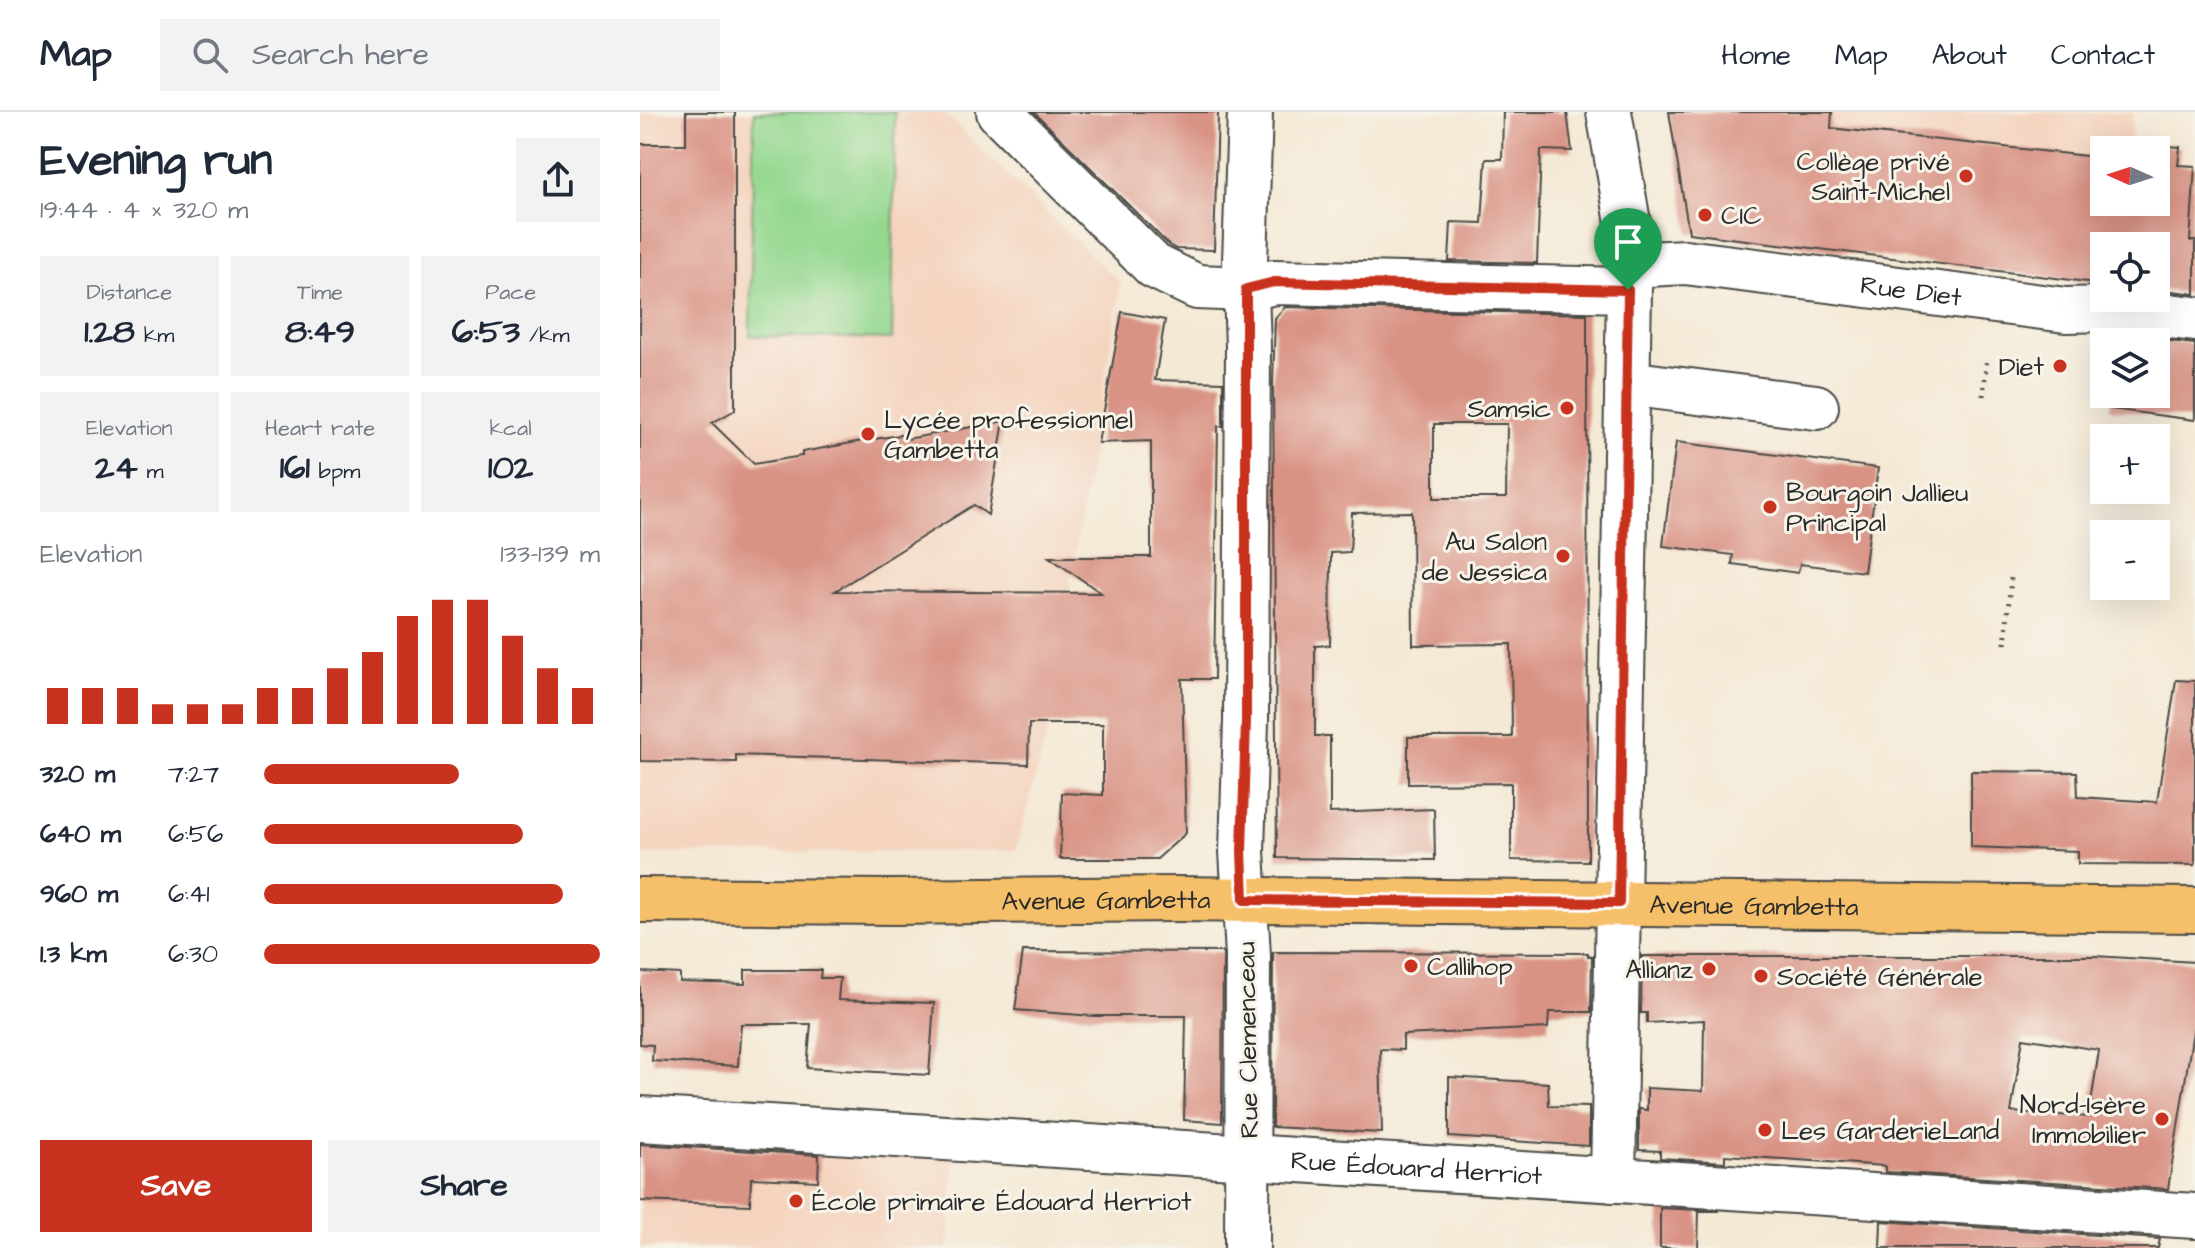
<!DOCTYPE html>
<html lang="en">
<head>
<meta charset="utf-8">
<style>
	:root { --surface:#fff; --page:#f2f2f3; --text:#1f2937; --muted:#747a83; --line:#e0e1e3; --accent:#c8321e }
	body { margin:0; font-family:"Architects Daughter",sans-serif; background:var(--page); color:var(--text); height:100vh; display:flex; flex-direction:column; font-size:30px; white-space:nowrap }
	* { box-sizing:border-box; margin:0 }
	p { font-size:26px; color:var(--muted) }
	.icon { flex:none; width:44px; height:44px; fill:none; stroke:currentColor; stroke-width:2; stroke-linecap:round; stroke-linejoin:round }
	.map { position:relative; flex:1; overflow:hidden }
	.details { display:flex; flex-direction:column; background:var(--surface); width:640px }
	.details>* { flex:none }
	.needle { width:52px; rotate:273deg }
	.tools { position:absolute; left:1450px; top:24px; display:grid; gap:16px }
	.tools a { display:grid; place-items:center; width:80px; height:80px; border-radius:0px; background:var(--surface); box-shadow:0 8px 32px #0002; font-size:40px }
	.pin { position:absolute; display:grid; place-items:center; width:68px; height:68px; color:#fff; margin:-82px -34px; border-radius:50% 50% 50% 0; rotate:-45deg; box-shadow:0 0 8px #0007 }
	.pin .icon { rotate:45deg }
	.round { display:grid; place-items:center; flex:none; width:84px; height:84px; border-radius:0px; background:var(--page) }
	.overview { display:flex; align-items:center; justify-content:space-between; height:136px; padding:0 40px }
	h1 { font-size:44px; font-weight:700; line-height:60px }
	.figures { display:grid; grid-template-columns:repeat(3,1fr); gap:12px; height:136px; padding:8px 40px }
	.figures div { display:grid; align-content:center; border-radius:0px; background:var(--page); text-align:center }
	.figures b { font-size:34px; font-weight:700 }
	.figures small { font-size:22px; font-weight:400 }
	.figures p { font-size:22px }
	.chart { height:224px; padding:16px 40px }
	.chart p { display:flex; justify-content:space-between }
	.chart svg { width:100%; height:144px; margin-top:8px; stroke:var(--accent); stroke-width:6 }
	.action { display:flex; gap:16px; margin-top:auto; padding:16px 40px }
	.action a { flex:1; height:92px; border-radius:0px; background:var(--accent); color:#fff; font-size:32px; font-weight:700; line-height:92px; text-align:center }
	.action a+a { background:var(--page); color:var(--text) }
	ul { padding:0 40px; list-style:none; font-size:26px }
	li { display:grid; grid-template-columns:128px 96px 1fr; align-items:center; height:60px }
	li i { height:20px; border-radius:10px; background:var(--accent) }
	header { display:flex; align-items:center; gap:48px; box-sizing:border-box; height:112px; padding:0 40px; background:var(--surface); border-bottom:2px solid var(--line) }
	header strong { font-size:38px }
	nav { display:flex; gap:44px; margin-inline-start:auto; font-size:28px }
	.search { width:560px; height:72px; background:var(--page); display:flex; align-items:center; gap:20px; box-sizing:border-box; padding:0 28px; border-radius:0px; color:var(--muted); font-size:30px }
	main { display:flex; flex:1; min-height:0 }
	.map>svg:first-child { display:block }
	.built { fill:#f4d4bf }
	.green { fill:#94d890; stroke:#60825e; stroke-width:2 }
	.building { fill:#d99385; fill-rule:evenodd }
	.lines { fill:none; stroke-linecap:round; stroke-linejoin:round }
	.minor-casing { stroke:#494844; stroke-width:48 }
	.major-casing { stroke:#494844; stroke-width:48 }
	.path { stroke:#494844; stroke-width:5; stroke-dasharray:2 6; stroke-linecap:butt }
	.minor { stroke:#fff; stroke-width:44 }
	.major { stroke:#f6c06b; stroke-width:44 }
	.route-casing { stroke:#fff; stroke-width:16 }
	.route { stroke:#c8321e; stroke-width:10 }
	.poi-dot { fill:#c8321e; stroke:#f7f3e8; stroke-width:3 }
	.labels { text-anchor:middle; stroke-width:6; stroke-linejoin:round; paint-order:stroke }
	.poi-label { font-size:26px; fill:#2b2b2b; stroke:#f7f3e8; text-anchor:start }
	.street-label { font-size:26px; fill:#2b2b2b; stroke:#f7f3e8 }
</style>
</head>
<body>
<header>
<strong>Map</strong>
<div class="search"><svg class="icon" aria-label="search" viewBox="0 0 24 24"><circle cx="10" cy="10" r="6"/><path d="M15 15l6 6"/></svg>Search here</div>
<nav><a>Home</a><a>Map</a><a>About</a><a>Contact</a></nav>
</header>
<main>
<section class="details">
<div class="overview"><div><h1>Evening run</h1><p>19:44 · 4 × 320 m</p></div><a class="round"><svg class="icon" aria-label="share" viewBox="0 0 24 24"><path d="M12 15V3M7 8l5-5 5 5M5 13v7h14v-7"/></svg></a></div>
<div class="figures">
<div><p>Distance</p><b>1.28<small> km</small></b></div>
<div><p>Time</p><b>8:49</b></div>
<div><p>Pace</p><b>6:53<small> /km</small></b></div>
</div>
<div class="figures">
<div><p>Elevation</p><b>24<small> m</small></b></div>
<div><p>Heart rate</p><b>161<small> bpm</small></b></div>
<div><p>kcal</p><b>102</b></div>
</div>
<div class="chart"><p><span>Elevation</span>133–139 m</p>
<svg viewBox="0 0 160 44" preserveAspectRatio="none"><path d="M5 44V33M15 44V33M25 44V33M35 44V38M45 44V38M55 44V38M65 44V33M75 44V33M85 44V27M95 44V22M105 44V11M115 44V6M125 44V6M135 44V17M145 44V27M155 44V33"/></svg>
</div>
<ul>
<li><b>320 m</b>7:27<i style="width:58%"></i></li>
<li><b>640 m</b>6:56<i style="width:77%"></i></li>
<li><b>960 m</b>6:41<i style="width:89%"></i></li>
<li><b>1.3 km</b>6:30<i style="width:100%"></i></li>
</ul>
<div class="action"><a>Save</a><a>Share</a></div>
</section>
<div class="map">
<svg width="1555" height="1136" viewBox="0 0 1555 1136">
	<rect width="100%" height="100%" fill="#f7f3e8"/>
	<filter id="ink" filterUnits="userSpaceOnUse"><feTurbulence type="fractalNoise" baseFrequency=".0125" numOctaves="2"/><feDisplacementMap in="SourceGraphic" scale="16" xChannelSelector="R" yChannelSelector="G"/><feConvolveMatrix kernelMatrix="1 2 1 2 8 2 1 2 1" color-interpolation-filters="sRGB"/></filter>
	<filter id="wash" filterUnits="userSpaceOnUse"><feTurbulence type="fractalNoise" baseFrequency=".006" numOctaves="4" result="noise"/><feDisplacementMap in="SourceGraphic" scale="32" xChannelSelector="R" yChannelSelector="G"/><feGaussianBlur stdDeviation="1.8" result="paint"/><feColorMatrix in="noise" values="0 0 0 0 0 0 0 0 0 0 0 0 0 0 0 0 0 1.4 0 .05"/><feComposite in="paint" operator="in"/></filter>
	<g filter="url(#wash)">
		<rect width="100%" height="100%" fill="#f4e9d5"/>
		<g class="built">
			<path d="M 0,0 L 303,0 L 481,172 L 430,471 L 410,612 L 376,738 L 0,742 Z"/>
			<path d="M 1192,0 L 1493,0 L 1490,38 L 1464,38 L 1464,134 L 1183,137 Z"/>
			<path d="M 0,1021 L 315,1043 L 308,1136 L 0,1136 Z"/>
		</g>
		<path class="green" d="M 114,0 L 255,0 L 252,227 L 110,224 Z"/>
		<g id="blocks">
			<g class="building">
				<path d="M 46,0 L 95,0 L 95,298 L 72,311 L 114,352 L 162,344 L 162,340 L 228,328 L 267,322 L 267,327 L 364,309 L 348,403 L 334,393 L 195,479 L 461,481 L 409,445 L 511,445 L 511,329 L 458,331 L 482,200 L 525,208 L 515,268 L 583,270 L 583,314 L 578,314 L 574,567 L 542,567 L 546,721 L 517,747 L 420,747 L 422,681 L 463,683 L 463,612 L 389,612 L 388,652 L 96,643 L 96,650 L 0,649 L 0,32 L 46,32 Z"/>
				<path d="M 394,0 L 578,0 L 574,138 L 536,137 L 529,133 Z"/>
				<path d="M 863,0 L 927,0 L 932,39 L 901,38 L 897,151 L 809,149 L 811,110 L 842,111 L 846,47 L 862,47 Z"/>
				<path d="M 1029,0 L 1192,0 L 1191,16 L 1464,46 L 1464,90 L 1516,90 L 1516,38 L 1490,38 L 1491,31 L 1540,35 L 1538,53 L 1555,54 L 1550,129 L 1555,129 L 1555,182 L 1516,177 L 1516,134 L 1464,134 L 1464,172 L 1049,121 Z"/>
				<path d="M 645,195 L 947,202 L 948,749 L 871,748 L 871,671 L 768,672 L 768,625 L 872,625 L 871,532 L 773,533 L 772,400 L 712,401 L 710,440 L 691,441 L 690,533 L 675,534 L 675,624 L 690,624 L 690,701 L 794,697 L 795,748 L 637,746 L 633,271 L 635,206 ZM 794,312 L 867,312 L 866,386 L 794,386 Z"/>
				<path d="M 1481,223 L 1555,232 L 1555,308 L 1470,297 L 1472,282 L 1516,282 L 1516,230 L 1480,230 Z"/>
				<path d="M 1036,330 L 1238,356 L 1224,460 L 1160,452 L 1158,461 L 1092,452 L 1093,443 L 1023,434 Z"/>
				<path d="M 1536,568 L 1555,569 L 1555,753 L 1438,752 L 1438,739 L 1331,735 L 1331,659 L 1437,660 L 1438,685 L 1517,690 Z"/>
				<path d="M 383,839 L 583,840 L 582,1011 L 544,1008 L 546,904 L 454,904 L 375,898 Z"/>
				<path d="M 633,840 L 948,841 L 948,844 L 952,844 L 951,900 L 909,900 L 908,916 L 763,923 L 763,938 L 740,937 L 742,1021 L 632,1015 Z"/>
				<path d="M 1002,844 L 1454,844 L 1555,850 L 1555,907 L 1528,1077 L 1245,1060 L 1245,1054 L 1085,1043 L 1085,1050 L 1020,1046 L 1020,1039 L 999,1038 L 999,997 L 1007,998 L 1007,976 L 1063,979 L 1064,908 L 1007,911 L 1007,901 L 1001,901 ZM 1383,926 L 1459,938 L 1449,1005 L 1371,1000 Z"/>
				<path d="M 105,858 L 181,858 L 180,866 L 200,866 L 198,888 L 294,891 L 289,963 L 167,956 L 171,912 L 101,912 L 98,954 L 12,949 L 13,933 L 0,932 L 0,860 L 40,862 L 40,870 L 105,872 Z"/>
				<path d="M 809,965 L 908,971 L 909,994 L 949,995 L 949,1034 L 809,1025 Z"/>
				<path d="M 0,1032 L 179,1043 L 178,1069 L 111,1066 L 110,1093 L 0,1089 Z"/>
				<path d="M 1020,1096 L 1080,1099 L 1059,1099 L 1058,1136 L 1020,1136 Z"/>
				<path d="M 1241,1109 L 1520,1127 L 1518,1136 L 1240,1136 Z"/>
			</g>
		</g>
	</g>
	<g filter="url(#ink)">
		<use href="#blocks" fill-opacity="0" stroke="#494844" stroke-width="2"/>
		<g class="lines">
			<g class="minor-casing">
				<g id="minor">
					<path d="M 359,0 L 514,154 L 557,175 L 606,177 L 634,170 L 988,178"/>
					<path d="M 969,0 L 990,122 L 973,1068"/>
					<path id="s1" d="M 989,153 L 1045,150 L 1426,198 L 1470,197 L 1555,207"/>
					<path d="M 987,271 L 1176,295"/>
					<path id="s2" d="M 0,1007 L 1555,1104"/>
					<path d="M 607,1136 L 608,844 L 602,739 L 606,609 L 608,235 L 605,150 L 610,0"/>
				</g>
			</g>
			<g class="major-casing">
				<g id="major">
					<path id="s3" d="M 0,788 L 254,790 L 535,787 L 1555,798"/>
				</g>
			</g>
			<g class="path">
				<path d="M 1343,284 L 1347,245"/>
				<path d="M 1365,532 L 1371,466"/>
			</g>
			<use href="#minor" class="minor"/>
			<use href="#major" class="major"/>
		</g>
	</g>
	<g class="lines" filter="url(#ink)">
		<g class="route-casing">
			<path id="route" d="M 634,170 L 988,178 L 979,791 L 604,788 L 602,739 L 606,609 L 606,177 Z"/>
		</g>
		<use href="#route" class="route"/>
	</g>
	<g class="poi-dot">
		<circle cx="1326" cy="64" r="8"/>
		<circle cx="1065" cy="103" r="8"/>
		<circle cx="1420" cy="254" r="8"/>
		<circle cx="927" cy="296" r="8"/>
		<circle cx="228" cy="322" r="8"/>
		<circle cx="1130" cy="395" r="8"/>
		<circle cx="923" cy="444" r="8"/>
		<circle cx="771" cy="854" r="8"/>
		<circle cx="1069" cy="857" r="8"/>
		<circle cx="1121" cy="864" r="8"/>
		<circle cx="1522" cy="1007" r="8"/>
		<circle cx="1125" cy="1018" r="8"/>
		<circle cx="156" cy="1089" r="8"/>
	</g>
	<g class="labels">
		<g class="poi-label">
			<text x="1310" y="58" text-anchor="end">Collège privé<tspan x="1310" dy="30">Saint-Michel</tspan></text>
			<text x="1081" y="112">CIC</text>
			<text x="1404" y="263" text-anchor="end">Diet</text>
			<text x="911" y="305" text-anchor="end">Samsic</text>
			<text x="244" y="316">Lycée professionnel<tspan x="244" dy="30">Gambetta</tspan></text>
			<text x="1146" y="389">Bourgoin Jallieu<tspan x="1146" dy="30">Principal</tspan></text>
			<text x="907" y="438" text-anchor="end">Au Salon<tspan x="907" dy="30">de Jessica</tspan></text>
			<text x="787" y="863">Callihop</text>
			<text x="1053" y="866" text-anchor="end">Allianz</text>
			<text x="1137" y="873">Société Générale</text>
			<text x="1506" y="1001" text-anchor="end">Nord-Isère<tspan x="1506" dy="30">Immobilier</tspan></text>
			<text x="1141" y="1027">Les GarderieLand</text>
			<text x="172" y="1098">École primaire Édouard Herriot</text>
		</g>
		<g class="street-label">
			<text dy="9" stroke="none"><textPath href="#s1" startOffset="284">Rue Diet</textPath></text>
			<text dy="9" stroke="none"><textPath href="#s3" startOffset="466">Avenue Gambetta</textPath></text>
			<text dy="9" stroke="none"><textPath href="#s3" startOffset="1114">Avenue Gambetta</textPath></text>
			<text transform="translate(607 928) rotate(-91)" y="9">Rue Clemenceau</text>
			<text dy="9" stroke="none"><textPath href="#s2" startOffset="778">Rue Édouard Herriot</textPath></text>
		</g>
	</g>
</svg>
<div class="tools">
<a><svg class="needle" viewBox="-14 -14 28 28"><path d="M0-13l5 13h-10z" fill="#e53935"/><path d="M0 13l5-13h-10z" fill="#747a83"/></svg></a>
<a><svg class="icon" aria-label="locate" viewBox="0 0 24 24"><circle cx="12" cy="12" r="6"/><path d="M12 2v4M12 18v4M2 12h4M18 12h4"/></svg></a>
<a><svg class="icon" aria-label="layers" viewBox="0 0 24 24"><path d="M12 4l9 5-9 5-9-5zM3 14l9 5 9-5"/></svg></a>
<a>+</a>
<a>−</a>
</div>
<div class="pin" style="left:988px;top:178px;background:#1e9e55"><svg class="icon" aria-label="arrive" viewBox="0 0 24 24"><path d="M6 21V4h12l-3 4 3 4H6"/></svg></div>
</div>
</main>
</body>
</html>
